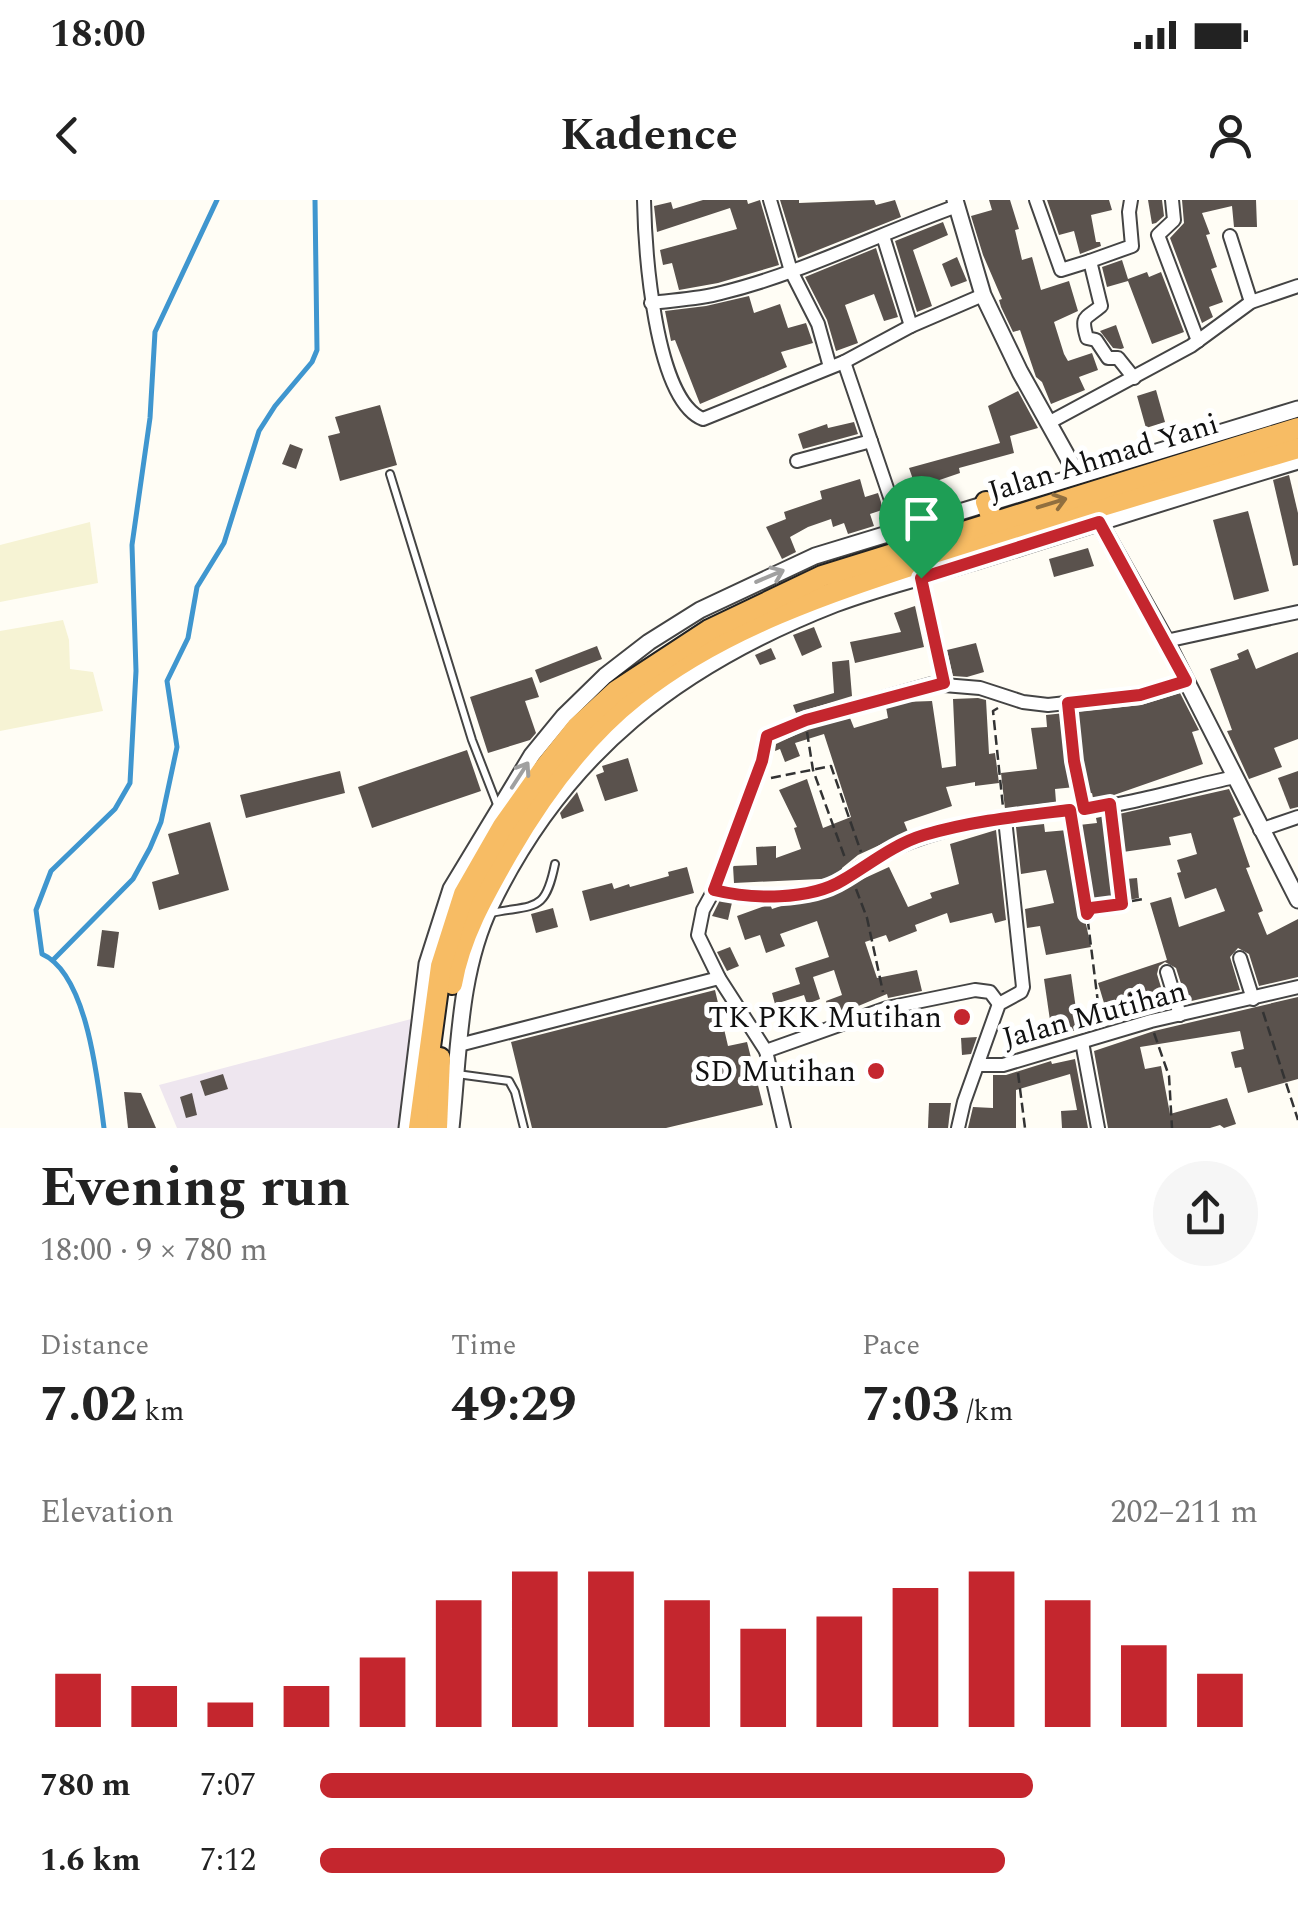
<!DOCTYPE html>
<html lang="en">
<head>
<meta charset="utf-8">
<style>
	:root { --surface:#fff; --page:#f6f6f6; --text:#222; --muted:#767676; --accent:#c4262e }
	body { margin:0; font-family:Spectral,serif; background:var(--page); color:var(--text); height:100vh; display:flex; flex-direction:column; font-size:38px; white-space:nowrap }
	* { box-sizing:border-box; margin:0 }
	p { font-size:32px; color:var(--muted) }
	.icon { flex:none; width:55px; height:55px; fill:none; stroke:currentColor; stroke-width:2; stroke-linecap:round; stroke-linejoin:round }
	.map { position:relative; height:928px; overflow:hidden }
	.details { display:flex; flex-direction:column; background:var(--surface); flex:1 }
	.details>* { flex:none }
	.pin { position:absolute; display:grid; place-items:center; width:85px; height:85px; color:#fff; margin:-102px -42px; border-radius:50% 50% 50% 0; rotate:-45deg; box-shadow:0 0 10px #0007 }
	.pin .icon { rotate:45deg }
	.round { display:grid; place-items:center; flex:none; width:105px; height:105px; border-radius:52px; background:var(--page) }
	.overview { display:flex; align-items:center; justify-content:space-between; height:170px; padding:0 40px }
	h1 { font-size:55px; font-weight:700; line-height:75px }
	.figures { display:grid; grid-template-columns:repeat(3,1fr); gap:15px; height:170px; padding:10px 40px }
	.figures div { display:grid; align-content:center }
	.figures b { font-size:50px; font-weight:700 }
	.figures small { font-size:28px; font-weight:400 }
	.figures p { font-size:28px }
	.chart { height:280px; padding:20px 40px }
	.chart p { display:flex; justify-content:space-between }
	.chart svg { width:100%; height:180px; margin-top:10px; stroke:var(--accent); stroke-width:6 }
	ul { padding:0 40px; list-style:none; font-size:32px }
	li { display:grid; grid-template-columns:160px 120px 1fr; align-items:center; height:75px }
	li i { height:25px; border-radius:12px; background:var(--accent) }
	.status { display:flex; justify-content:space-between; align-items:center; height:70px; padding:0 50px; background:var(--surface); direction:ltr }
	.status svg { height:28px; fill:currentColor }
	header { display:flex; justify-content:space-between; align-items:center; height:130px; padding:0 40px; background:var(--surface); font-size:45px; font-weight:700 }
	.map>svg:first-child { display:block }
	.industrial { fill:#eee6ef }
	.farmland { fill:#f6f3d4 }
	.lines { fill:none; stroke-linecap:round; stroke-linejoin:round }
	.stream { stroke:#3f96cf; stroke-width:5 }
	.building { fill:#5a524d }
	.service-casing { stroke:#444; stroke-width:10 }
	.minor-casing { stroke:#444; stroke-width:16 }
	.tertiary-casing { stroke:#444; stroke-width:19 }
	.trunk-casing { stroke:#222; stroke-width:24 }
	.path { stroke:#333; stroke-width:2.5; stroke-dasharray:10 5; stroke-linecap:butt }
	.service { stroke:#fff; stroke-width:6 }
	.minor { stroke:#fff; stroke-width:12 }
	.tertiary { stroke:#fff; stroke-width:15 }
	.trunk { stroke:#f7bc64; stroke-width:20 }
	.oneway { stroke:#906f3f }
	.oneway2 { stroke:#a0a0a0 }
	.route-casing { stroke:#fff; stroke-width:20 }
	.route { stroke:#c4262e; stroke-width:12 }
	.poi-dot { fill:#c4262e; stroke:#fff; stroke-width:4 }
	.labels { text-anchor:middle; stroke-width:10; stroke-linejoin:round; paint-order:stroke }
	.street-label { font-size:30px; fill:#111; stroke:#fff }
	.poi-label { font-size:30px; fill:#111; stroke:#fff; text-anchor:end }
</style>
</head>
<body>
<div class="status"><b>18:00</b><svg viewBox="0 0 49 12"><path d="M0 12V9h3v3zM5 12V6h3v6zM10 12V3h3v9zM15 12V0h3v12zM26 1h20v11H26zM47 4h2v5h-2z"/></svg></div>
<header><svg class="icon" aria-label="back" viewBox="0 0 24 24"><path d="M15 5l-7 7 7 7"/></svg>Kadence<svg class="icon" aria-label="person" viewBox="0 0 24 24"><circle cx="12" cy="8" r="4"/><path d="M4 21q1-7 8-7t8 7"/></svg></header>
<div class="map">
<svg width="1298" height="928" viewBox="0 0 1298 928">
	<rect width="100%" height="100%" fill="#fffdf5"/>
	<path class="industrial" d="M 415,818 L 405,928 L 177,928 L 159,885 Z"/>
	<g class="farmland">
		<path d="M 90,322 L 98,383 L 0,402 L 0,345 Z"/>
		<path d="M 63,420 L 69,440 L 70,469 L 93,472 L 103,511 L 0,531 L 0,431 Z"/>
	</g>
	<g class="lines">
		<g class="stream">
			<path d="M 54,759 L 133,679 L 150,648 L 161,622 L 177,547 L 167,481 L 188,438 L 197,387 L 224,343 L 259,231 L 275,206 L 312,162 L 317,150 L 315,0"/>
			<path d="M 104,928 C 98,884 88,774 42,754 L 36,710 L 51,671 L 115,609 L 130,583 L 136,471 L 132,345 L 150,218 L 155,132 L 217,0"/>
		</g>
	</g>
	<g class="building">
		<path d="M 703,0 L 747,0 L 748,4 L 760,0 L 779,65 L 718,83 L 679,90 L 672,63 L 663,65 L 660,50 L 737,29 L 730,8 L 657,32 L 654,6 L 671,2 L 673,9 Z"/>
		<path d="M 780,0 L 799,0 L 799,3 L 874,0 L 876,5 L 895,0 L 901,17 L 798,58 Z"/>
		<path d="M 989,0 L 1010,0 L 1019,29 L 1015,30 L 1022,60 L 1032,57 L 1041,90 L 1069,81 L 1078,111 L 1054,122 L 1064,154 L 1068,161 L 1092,153 L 1098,170 L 1079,177 L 1085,190 L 1051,204 L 1042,182 L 1036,177 L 1020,130 L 1013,132 L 1001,107 L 999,100 L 1002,99 L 983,55 L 971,16 L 992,10 Z"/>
		<path d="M 1047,0 L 1109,0 L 1112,10 L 1091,15 L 1096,42 L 1100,42 L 1101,46 L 1080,54 L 1074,31 L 1059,35 Z"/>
		<path d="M 1148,0 L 1162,0 L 1164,16 L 1156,23 L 1152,24 Z"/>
		<path d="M 1182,0 L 1256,0 L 1257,27 L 1234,27 L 1232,6 L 1202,13 L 1210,34 L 1206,35 L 1217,67 L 1211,69 L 1223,102 L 1209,107 L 1213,117 L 1202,123 L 1170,38 L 1184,23 Z"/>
		<path d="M 943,22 L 948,35 L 913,50 L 932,106 L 917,112 L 895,41 Z"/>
		<path d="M 876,48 L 898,117 L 884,121 L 874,94 L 845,105 L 858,143 L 836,151 L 827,120 L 805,77 Z"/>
		<path d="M 957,57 L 967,81 L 951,87 L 942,64 Z"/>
		<path d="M 1122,60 L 1128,79 L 1147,72 L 1149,77 L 1161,72 L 1184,132 L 1152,144 L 1128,81 L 1107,87 L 1102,67 Z"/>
		<path d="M 749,96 L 754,113 L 780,104 L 788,128 L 806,123 L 813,143 L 781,152 L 787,167 L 700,204 L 675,140 L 671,141 L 665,111 L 706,106 Z"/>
		<path d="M 1116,125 L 1124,148 L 1121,149 L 1113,148 L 1100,131 Z"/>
		<path d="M 1156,190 L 1165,222 L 1146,228 L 1137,196 Z"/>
		<path d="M 1018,191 L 1038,228 L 1010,236 L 1014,253 L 959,268 L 960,273 L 916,288 L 909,268 L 1000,243 L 988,206 Z"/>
		<path d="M 380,205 L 397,265 L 340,281 L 328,236 L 340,233 L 335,217 Z"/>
		<path d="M 854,222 L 858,234 L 803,249 L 798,234 L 827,224 L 828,228 Z"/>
		<path d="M 290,244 L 303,249 L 296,269 L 282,264 Z"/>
		<path d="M 1289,275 L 1298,313 L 1298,365 L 1293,366 L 1273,280 Z"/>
		<path d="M 860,279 L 865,297 L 878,293 L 881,302 L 882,310 L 870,314 L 874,326 L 848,334 L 844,323 L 833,327 L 831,319 L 808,327 L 790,337 L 796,352 L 782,359 L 766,327 L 786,319 L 784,312 L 822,299 L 820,291 Z"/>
		<path d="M 1248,311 L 1269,391 L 1234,400 L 1213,320 Z"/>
		<path d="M 1088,348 L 1094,366 L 1054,377 L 1049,359 Z"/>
		<path d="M 915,406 L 924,447 L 855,463 L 850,442 L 901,432 L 894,413 Z"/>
		<path d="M 814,427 L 822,447 L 802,456 L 793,435 Z"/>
		<path d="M 976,443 L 984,472 L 967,477 L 953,476 L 947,450 Z"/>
		<path d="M 597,446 L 602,459 L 540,483 L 535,470 Z"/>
		<path d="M 771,448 L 776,459 L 760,465 L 755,455 Z"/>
		<path d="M 1248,449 L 1256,469 L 1298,452 L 1298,539 L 1274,548 L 1282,567 L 1249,579 L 1227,531 L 1232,530 L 1210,469 L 1239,459 L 1237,454 Z"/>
		<path d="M 849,460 L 852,496 L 796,513 L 793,505 L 834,493 L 832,462 Z"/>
		<path d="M 532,477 L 539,497 L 525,501 L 536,533 L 530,540 L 488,553 L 470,497 Z"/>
		<path d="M 1180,493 L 1199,530 L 1192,532 L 1203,564 L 1114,595 L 1093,598 L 1092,593 L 1088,594 L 1086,586 L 1055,589 L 1056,602 L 1005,609 L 1001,573 L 1037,569 L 1031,528 L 1047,527 L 1046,515 L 1141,505 Z"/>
		<path d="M 978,498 L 986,500 L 989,554 L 995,553 L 999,583 L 975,586 L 975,582 L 946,587 L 952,606 L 904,622 L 908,632 L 858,655 L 842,668 L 841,678 L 734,683 L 733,666 L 757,665 L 756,647 L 776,646 L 776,658 L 801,649 L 794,628 L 797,627 L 779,590 L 807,579 L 823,628 L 851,617 L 824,534 L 795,543 L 800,556 L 785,562 L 780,549 L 775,551 L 776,544 L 808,529 L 850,518 L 854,528 L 888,518 L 886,507 L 904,502 L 932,501 L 942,568 L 956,566 L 953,499 Z"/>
		<path d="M 467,550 L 481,591 L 372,628 L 358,587 Z"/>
		<path d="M 628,558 L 638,591 L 605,601 L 596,575 L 604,572 L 602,566 Z"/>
		<path d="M 340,571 L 345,593 L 246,618 L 240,595 Z"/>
		<path d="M 1298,571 L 1298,607 L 1290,609 L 1278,578 Z"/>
		<path d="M 1229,589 L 1241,615 L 1233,618 L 1250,667 L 1246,668 L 1263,711 L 1258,713 L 1267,735 L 1298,719 L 1298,777 L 1259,786 L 1249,754 L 1238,748 L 1230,757 L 1240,790 L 1187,802 L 1176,768 L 1165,762 L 1159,766 L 1157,774 L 1167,807 L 1110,823 L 1098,783 L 1167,760 L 1150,703 L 1171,697 L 1179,727 L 1225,711 L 1216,688 L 1185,699 L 1177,673 L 1181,672 L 1177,660 L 1197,654 L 1191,633 L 1169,637 L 1171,645 L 1123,652 L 1119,614 Z"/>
		<path d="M 577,592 L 584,611 L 562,619 L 560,613 Z"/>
		<path d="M 1105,616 L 1115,703 L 1082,706 L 1091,747 L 1046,755 L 1040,726 L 1027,728 L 1025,709 L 1054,703 L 1046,670 L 1021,674 L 1016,627 L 1044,624 L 1045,632 L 1079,629 L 1079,625 L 1097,623 L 1096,618 Z"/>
		<path d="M 210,622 L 229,690 L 159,710 L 152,682 L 179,674 L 168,634 Z"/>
		<path d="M 996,630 L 1006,720 L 995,723 L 992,713 L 950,723 L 947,713 L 915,725 L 917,731 L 889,742 L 886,735 L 865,742 L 877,778 L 917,770 L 922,791 L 888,798 L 887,794 L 832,817 L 826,801 L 842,795 L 834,770 L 813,777 L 820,799 L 807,804 L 804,795 L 775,804 L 772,793 L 800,784 L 795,768 L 829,757 L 817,721 L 780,734 L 785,746 L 766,753 L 760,735 L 745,740 L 737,716 L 770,704 L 772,709 L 799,700 L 797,695 L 842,680 L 854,683 L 889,667 L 908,707 L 932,698 L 930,693 L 959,684 L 950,644 Z"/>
		<path d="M 687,667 L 694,693 L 590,721 L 582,691 L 612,683 L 614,689 L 629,684 L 630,687 L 669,676 L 668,672 Z"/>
		<path d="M 1137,678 L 1139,698 L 1129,700 L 1126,679 Z"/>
		<path d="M 722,696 L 733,698 L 728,720 L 712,716 Z"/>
		<path d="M 553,708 L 558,727 L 536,733 L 531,714 Z"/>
		<path d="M 102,730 L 119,732 L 114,768 L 97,766 Z"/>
		<path d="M 730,747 L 739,766 L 727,771 L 717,752 Z"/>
		<path d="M 1071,774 L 1079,830 L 1052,834 L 1044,779 Z"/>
		<path d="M 715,790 L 728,846 L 747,842 L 763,905 L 666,928 L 532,928 L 511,842 Z"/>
		<path d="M 1298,797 L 1298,879 L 1248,893 L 1241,867 L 1235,868 L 1231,852 L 1244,849 L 1240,831 L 1140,847 L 1145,869 L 1161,866 L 1170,914 L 1227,898 L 1236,924 L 1224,928 L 1220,925 L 1210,928 L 1108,928 L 1094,851 L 1154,831 Z"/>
		<path d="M 977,837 L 971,854 L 962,855 L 961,838 Z"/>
		<path d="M 1075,859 L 1088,928 L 1062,928 L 1061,911 L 1077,910 L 1070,874 L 1016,890 L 1016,928 L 968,928 L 973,907 L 993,908 L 993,875 L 1006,875 L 1051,861 L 1052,864 Z"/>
		<path d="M 223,874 L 228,889 L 205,896 L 200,881 Z"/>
		<path d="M 124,892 L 141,893 L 156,928 L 128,928 Z"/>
		<path d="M 192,893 L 197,915 L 186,918 L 180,897 Z"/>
		<path d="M 929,903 L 951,903 L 948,928 L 928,928 Z"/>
	</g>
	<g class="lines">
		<g class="service-casing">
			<g id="service">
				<path d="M 390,274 L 472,540 L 498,607"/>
				<path d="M 1111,605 L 1122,703"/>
				<path d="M 491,713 C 536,704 545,713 555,664"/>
				<path d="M 457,874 L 509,881 L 515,892 L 524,928"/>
			</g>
		</g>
		<g class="minor-casing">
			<g id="minor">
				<path d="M 644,0 C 645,47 654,200 703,219 L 844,162 L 911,126 L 983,95"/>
				<path d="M 770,0 L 791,71 L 818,124 L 830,167"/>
				<path d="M 1036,0 L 1061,70 L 1090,61"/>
				<path d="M 1131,0 L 1129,12 L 1132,46 L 1090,61 L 1101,106 C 1086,119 1080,115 1087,138 L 1096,140 L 1108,158 L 1118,158 L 1134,178"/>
				<path d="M 1172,0 L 1174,20 L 1158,35 L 1198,141"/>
				<path d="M 883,36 L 911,126"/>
				<path d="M 1230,36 L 1251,102"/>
				<path d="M 651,103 C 674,100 699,99 721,93 C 803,73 878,34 957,6"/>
				<path d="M 844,162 L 891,300 L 895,330"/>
				<path d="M 1050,222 L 1191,146 L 1251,102 L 1298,86"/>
				<path d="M 797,261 L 871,241"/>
				<path d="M 921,378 L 944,483"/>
				<path d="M 1166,441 L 1298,412"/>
				<path d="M 1260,630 L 1298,617"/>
				<path d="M 850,674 C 919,625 1003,618 1085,609 C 1135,604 1186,587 1235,577"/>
				<path d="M 1240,758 L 1253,799"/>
				<path d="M 1167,772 L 1180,815"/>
				<path d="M 1082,842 L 1098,928"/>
				<path d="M 459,845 L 719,778"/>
				<path d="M 766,851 L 887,808 L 975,790 L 990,792 L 999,804"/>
				<path d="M 978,865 L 1003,865 L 1151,821 L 1298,787"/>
				<path d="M 784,928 L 766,851 L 719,778 L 698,735 L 703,710 L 714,690 L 762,561 L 767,537 L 805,520 L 932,484 L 980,488 L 1023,502 L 1048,505 L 1140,495 L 1186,481"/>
				<path d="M 958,928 L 964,902 L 999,804 L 1021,792 L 1023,787 L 1005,619"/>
			</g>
		</g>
		<g class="tertiary-casing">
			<g id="tertiary">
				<path d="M 955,0 L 983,95 L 1020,172 L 1077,274"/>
				<path d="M 1099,322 L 1166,441 L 1298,700"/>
				<path d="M 407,928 L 427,764 L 451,689 L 532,555 L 564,516 L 605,476 L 649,442 L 700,410 L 815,356 L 1298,209"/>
				<path d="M 451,928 C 459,855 458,773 491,705 C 565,552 679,465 835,404 C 882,386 932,375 980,360 C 1086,327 1191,293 1298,261"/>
			</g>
		</g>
		<g class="trunk-casing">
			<g id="trunk">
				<path d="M 986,302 L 993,322"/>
				<path d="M 452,784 C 460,737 484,695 508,653 C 541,596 584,537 636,496 C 725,425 837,390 944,355 C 1061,317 1180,283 1298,248"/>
				<path d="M 419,928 L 441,766 L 464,694 L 503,626 L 545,567 L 577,527 L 616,491 L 709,430 L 822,376 L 1298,228"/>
				<path d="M 437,928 L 440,858"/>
			</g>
		</g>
		<g class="path">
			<path d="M 998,508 L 993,511 L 1003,607"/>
			<path d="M 1069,517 L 1081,593"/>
			<path d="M 807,532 L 813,570 L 845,658"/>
			<path d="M 771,578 L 831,566 L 861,652"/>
			<path d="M 1073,627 L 1087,713"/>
			<path d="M 856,689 L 867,718 L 883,792"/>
			<path d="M 730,694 L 809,692 L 840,682"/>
			<path d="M 1132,701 L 1143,699"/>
			<path d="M 1263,812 L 1298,920"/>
			<path d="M 1100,819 L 1087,714 L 1091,708 L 1114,705"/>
			<path d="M 1154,833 L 1169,876 L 1172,928"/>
			<path d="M 1018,873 L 1025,928"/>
		</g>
		<use href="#service" class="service"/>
		<use href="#minor" class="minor"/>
		<use href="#tertiary" class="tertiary"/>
		<use href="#trunk" class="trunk"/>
	</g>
	<defs><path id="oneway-shaft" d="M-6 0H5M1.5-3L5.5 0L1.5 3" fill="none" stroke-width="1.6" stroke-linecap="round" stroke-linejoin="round" transform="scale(2.5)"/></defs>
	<use class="oneway" href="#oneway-shaft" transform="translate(1052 303) rotate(-17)"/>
	<g class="oneway2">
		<use href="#oneway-shaft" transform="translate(770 376) rotate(-23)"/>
		<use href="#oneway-shaft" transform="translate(520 575) rotate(-57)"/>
	</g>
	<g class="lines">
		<g class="route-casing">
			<path id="route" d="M 1099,322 L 1186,481 L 1140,495 L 1068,503 L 1074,561 L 1084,609 L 1110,604 L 1122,704 L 1091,708 L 1087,714 L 1070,610 C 1021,616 971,621 924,635 C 894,644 870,664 843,680 C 809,701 751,699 714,690 L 762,561 L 767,536 L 806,520 L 944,483 L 921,378 Z"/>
		</g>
		<use href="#route" class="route"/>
	</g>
	<g class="poi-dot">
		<circle cx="962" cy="817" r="10"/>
		<circle cx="876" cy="871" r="10"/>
	</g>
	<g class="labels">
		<g class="street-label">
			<text transform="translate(1103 257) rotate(-17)" y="10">Jalan Ahmad Yani</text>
			<text transform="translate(1094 814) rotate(-15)" y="10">Jalan Mutihan</text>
		</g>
		<g class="poi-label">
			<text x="942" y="827">TK PKK Mutihan</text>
			<text x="856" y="881">SD Mutihan</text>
		</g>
	</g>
</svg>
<div class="pin" style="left:921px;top:378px;background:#1e9e55"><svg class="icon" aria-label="arrive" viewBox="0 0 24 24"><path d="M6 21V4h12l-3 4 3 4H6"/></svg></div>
</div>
<section class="details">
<div class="overview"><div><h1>Evening run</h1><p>18:00 · 9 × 780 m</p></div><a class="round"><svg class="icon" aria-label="share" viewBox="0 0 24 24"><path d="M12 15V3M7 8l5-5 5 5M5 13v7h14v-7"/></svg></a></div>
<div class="figures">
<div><p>Distance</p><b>7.02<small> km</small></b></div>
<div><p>Time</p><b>49:29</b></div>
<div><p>Pace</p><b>7:03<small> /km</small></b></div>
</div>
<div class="chart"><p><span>Elevation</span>202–211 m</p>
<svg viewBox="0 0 160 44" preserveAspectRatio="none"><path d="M5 44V31M15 44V34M25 44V38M35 44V34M45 44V27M55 44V13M65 44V6M75 44V6M85 44V13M95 44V20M105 44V17M115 44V10M125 44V6M135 44V13M145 44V24M155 44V31"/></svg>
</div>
<ul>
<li><b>780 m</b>7:07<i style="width:76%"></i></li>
<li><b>1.6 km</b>7:12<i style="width:73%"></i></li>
</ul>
</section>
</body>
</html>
